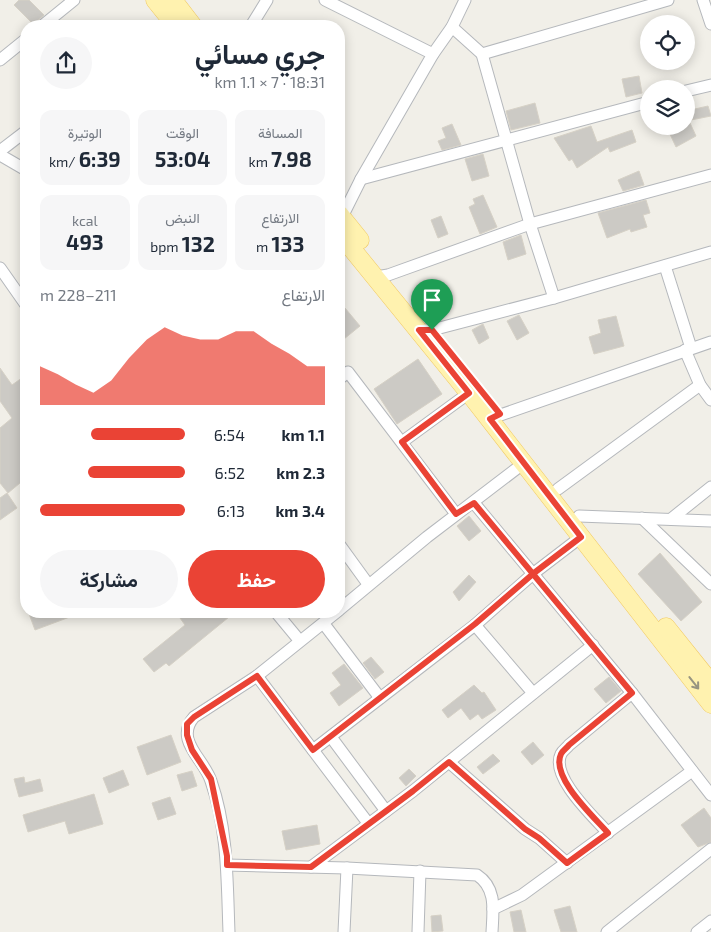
<!DOCTYPE html>
<html lang="ar">
<head>
<meta charset="utf-8">
<style>
	:root { --surface:#fff; --page:#f6f6f7; --text:#1f2937; --muted:#747a83; --accent:#ea4335 }
	body { margin:0; font-family:"Exo 2",Vazirmatn,sans-serif; background:var(--page); color:var(--text); direction:rtl; height:100vh; display:flex; flex-direction:column; font-size:19px; white-space:nowrap }
	* { box-sizing:border-box; margin:0 }
	p { font-size:16px; color:var(--muted) }
	.icon { flex:none; width:28px; height:28px; fill:none; stroke:currentColor; stroke-width:2; stroke-linecap:round; stroke-linejoin:round }
	.map { position:relative; flex:1; overflow:hidden; direction:ltr }
	.drawer { position:absolute; left:20px; top:20px; width:325px; height:598px; display:flex; flex-direction:column; background:var(--surface); border-radius:20px; box-shadow:0 2px 12px #0003; direction:rtl }
	.drawer>* { flex:none }
	.fabs { position:absolute; left:640px; top:15px; display:grid; gap:10px }
	.fabs a { display:grid; place-items:center; width:55px; height:55px; border-radius:50%; background:var(--surface); box-shadow:0 2px 12px #0003; font-size:25px }
	.pin { position:absolute; display:grid; place-items:center; width:42px; height:42px; color:#fff; margin:-51px -21px; border-radius:50% 50% 50% 0; rotate:-45deg; box-shadow:0 0 5px #0007 }
	.pin .icon { rotate:45deg }
	.round { display:grid; place-items:center; flex:none; width:52px; height:52px; border-radius:26px; background:var(--page) }
	.summary { display:flex; align-items:center; justify-content:space-between; height:85px; padding:0 20px }
	h1 { font-size:28px; font-weight:700; line-height:38px }
	.stats { display:grid; grid-template-columns:repeat(3,1fr); gap:8px; height:85px; padding:5px 20px }
	.stats div { display:grid; align-content:center; border-radius:12px; background:var(--page); text-align:center }
	.stats b { font-size:21px; font-weight:700 }
	.stats small { font-size:14px; font-weight:400 }
	.stats p { font-size:14px }
	.chart { height:140px; padding:10px 20px }
	.chart p { display:flex; justify-content:space-between }
	.chart svg { width:100%; height:90px; margin-top:5px; fill:var(--accent); opacity:.7 }
	.primary-button { display:flex; gap:10px; margin-top:auto; padding:10px 20px }
	.primary-button a { flex:1; height:58px; border-radius:30px; background:var(--accent); color:#fff; font-size:20px; font-weight:700; line-height:58px; text-align:center }
	.primary-button a+a { background:var(--page); color:var(--text) }
	ul { padding:0 20px; list-style:none; font-size:16px }
	li { display:grid; grid-template-columns:80px 60px 1fr; align-items:center; height:38px }
	li i { height:12px; border-radius:6px; background:var(--accent) }
	.map>svg:first-child { display:block }
	.building { fill:#cccac5; stroke:#d6d1c6 }
	.lines { fill:none; stroke-linecap:round; stroke-linejoin:round }
	.street-casing { stroke:#b5b8bc; stroke-width:13 }
	.primary-casing { stroke:#f2c960; stroke-width:19 }
	.street { stroke:#fff; stroke-width:11 }
	.primary { stroke:#fff2af; stroke-width:18 }
	.oneway { stroke:#979581 }
	.route-casing { stroke:#fff; stroke-width:10 }
	.route { stroke:#ea4335; stroke-width:6 }
</style>
</head>
<body>
<div class="map">
<svg width="711" height="932" viewBox="0 0 711 932">
	<rect width="100%" height="100%" fill="#f1efe8"/>
	<g class="building">
		<path d="M 19,0 L 29,0 L 44,15 L 37,21 L 35,26 L 14,5 Z"/>
		<path d="M 639,76 L 642,93 L 626,97 L 622,79 Z"/>
		<path d="M 535,103 L 540,123 L 511,130 L 506,111 Z"/>
		<path d="M 708,106 L 711,116 L 686,121 L 686,111 Z"/>
		<path d="M 690,123 L 696,136 L 676,147 L 669,132 L 686,126 Z"/>
		<path d="M 452,124 L 461,145 L 442,150 L 438,141 L 446,138 L 442,128 Z"/>
		<path d="M 591,126 L 597,142 L 632,130 L 636,142 L 610,152 L 608,147 L 577,168 L 572,159 L 569,161 L 554,138 Z"/>
		<path d="M 483,154 L 489,176 L 472,181 L 465,159 Z"/>
		<path d="M 639,171 L 644,185 L 623,191 L 618,180 Z"/>
		<path d="M 483,195 L 497,227 L 480,234 L 469,207 L 475,204 L 473,199 Z"/>
		<path d="M 646,200 L 650,213 L 643,215 L 647,227 L 631,232 L 630,229 L 607,238 L 598,213 Z"/>
		<path d="M 441,216 L 448,234 L 438,238 L 431,220 Z"/>
		<path d="M 521,235 L 526,254 L 508,260 L 503,242 Z"/>
		<path d="M 345,308 L 360,326 L 344,339 L 339,332 L 339,313 Z"/>
		<path d="M 519,315 L 529,333 L 517,340 L 507,321 Z"/>
		<path d="M 616,316 L 624,346 L 594,354 L 589,337 L 601,333 L 598,320 Z"/>
		<path d="M 483,324 L 489,338 L 479,344 L 472,330 Z"/>
		<path d="M 418,359 L 442,394 L 397,424 L 374,389 Z"/>
		<path d="M 0,368 L 12,385 L 26,375 L 26,478 L 8,493 L 0,483 L 0,428 L 12,418 L 0,401 Z"/>
		<path d="M 7,493 L 17,508 L 0,520 L 0,498 Z"/>
		<path d="M 469,516 L 481,531 L 469,541 L 457,526 Z"/>
		<path d="M 660,553 L 702,602 L 681,621 L 638,574 Z"/>
		<path d="M 469,575 L 476,582 L 459,601 L 453,592 Z"/>
		<path d="M 28,611 L 83,611 L 83,612 L 35,630 Z"/>
		<path d="M 175,611 L 225,611 L 229,617 L 169,666 L 166,663 L 154,672 L 143,659 L 185,625 Z"/>
		<path d="M 371,657 L 384,672 L 375,679 L 363,663 Z"/>
		<path d="M 344,664 L 363,688 L 339,706 L 330,693 L 341,685 L 332,673 Z"/>
		<path d="M 609,677 L 621,691 L 606,703 L 594,689 Z"/>
		<path d="M 474,685 L 482,693 L 484,692 L 496,710 L 482,719 L 478,714 L 470,720 L 461,708 L 448,718 L 442,710 Z"/>
		<path d="M 171,735 L 181,762 L 147,775 L 137,747 Z"/>
		<path d="M 533,742 L 544,755 L 532,765 L 521,752 Z"/>
		<path d="M 493,754 L 500,761 L 483,774 L 477,767 Z"/>
		<path d="M 409,769 L 416,776 L 406,786 L 399,778 Z"/>
		<path d="M 123,770 L 129,785 L 109,793 L 103,778 Z"/>
		<path d="M 192,771 L 197,786 L 182,791 L 177,775 Z"/>
		<path d="M 24,777 L 25,783 L 40,779 L 43,791 L 19,797 L 14,779 Z"/>
		<path d="M 94,794 L 103,824 L 69,834 L 65,821 L 28,832 L 23,815 Z"/>
		<path d="M 170,797 L 176,814 L 158,820 L 152,803 Z"/>
		<path d="M 704,808 L 711,818 L 711,842 L 698,847 L 681,825 Z"/>
		<path d="M 317,825 L 320,844 L 286,850 L 282,831 Z"/>
		<path d="M 570,906 L 577,932 L 561,932 L 554,910 Z"/>
		<path d="M 521,910 L 526,932 L 514,932 L 510,912 Z"/>
		<path d="M 441,915 L 443,931 L 432,932 L 431,916 Z"/>
	</g>
	<g class="lines">
		<g class="street-casing">
			<g id="street">
				<path d="M 325,0 L 433,54"/>
				<path d="M 703,0 L 711,24"/>
				<path d="M 42,26 L 74,0"/>
				<path d="M 251,26 L 267,0"/>
				<path d="M 452,27 L 482,54 L 530,224 L 554,298"/>
				<path d="M 482,54 L 668,0"/>
				<path d="M 0,60 L 26,39"/>
				<path d="M 686,91 L 711,85"/>
				<path d="M 0,151 L 26,131"/>
				<path d="M 0,155 L 26,170"/>
				<path d="M 361,179 L 649,102"/>
				<path d="M 340,221 L 361,179 L 433,54 L 452,27 L 465,0"/>
				<path d="M 665,266 L 691,348"/>
				<path d="M 0,268 L 26,305"/>
				<path d="M 376,277 L 388,275 L 530,224 L 711,175"/>
				<path d="M 419,330 L 432,330 L 554,298 L 711,252"/>
				<path d="M 685,350 L 700,385 L 711,400"/>
				<path d="M 339,379 L 348,372 L 456,514"/>
				<path d="M 489,419 L 711,342"/>
				<path d="M 402,442 L 469,393"/>
				<path d="M 558,489 L 700,385"/>
				<path d="M 474,503 L 632,693 L 711,795"/>
				<path d="M 579,516 L 711,521"/>
				<path d="M 642,518 L 711,584"/>
				<path d="M 671,519 L 711,487"/>
				<path d="M 339,544 L 368,584"/>
				<path d="M 339,610 L 427,537 L 524,463"/>
				<path d="M 275,611 L 299,640"/>
				<path d="M 324,624 L 380,698"/>
				<path d="M 475,625 L 533,693"/>
				<path d="M 257,676 L 368,823"/>
				<path d="M 331,737 L 386,811"/>
				<path d="M 313,750 L 475,625 L 534,573 L 581,537"/>
				<path d="M 449,762 L 525,829 L 539,838 L 567,863"/>
				<path d="M 608,833 C 594,817 550,777 561,754 C 563,750 567,748 569,745 L 632,693"/>
				<path d="M 227,865 L 347,868 L 477,875 C 497,888 493,911 492,932"/>
				<path d="M 311,867 L 413,791 L 593,645"/>
				<path d="M 493,909 L 522,895 L 692,771"/>
				<path d="M 229,932 C 227,881 228,830 211,781 C 204,759 174,740 194,717 L 257,676 L 338,611"/>
				<path d="M 344,932 L 347,868"/>
				<path d="M 418,932 L 420,871"/>
				<path d="M 607,932 L 711,849"/>
				<path d="M 697,932 L 711,921"/>
			</g>
		</g>
		<g class="primary-casing">
			<g id="primary">
				<path d="M 155,0 L 176,26"/>
				<path d="M 173,0 L 193,26"/>
				<path d="M 339,214 L 360,240"/>
				<path d="M 339,233 L 469,393 L 711,704"/>
				<path d="M 666,627 L 711,683"/>
			</g>
		</g>
		<use href="#street" class="street"/>
		<use href="#primary" class="primary"/>
	</g>
	<defs><path id="oneway-shaft" d="M-6 0H5M1.5-3L5.5 0L1.5 3" fill="none" stroke-width="1.6" stroke-linecap="round" stroke-linejoin="round" transform="scale(1.25)"/></defs>
	<use class="oneway" href="#oneway-shaft" transform="translate(694 683) rotate(52)"/>
	<g class="lines">
		<g class="route-casing">
			<path id="route" d="M 432,330 L 500,414 L 490,419 L 581,537 L 534,573 L 475,624 L 313,750 L 257,676 L 194,717 L 187,724 L 187,735 L 192,750 L 211,779 L 227,856 L 227,865 L 311,867 L 413,791 L 449,762 L 525,829 L 539,838 L 567,863 L 608,833 C 594,817 550,777 561,754 C 563,750 567,748 569,745 L 632,693 L 474,503 L 456,514 L 402,442 L 469,393 L 419,330 L 432,330"/>
		</g>
		<use href="#route" class="route"/>
	</g>
</svg>
<div class="fabs">
<a><svg class="icon" aria-label="locate" viewBox="0 0 24 24"><circle cx="12" cy="12" r="6"/><path d="M12 2v4M12 18v4M2 12h4M18 12h4"/></svg></a>
<a><svg class="icon" aria-label="layers" viewBox="0 0 24 24"><path d="M12 4l9 5-9 5-9-5zM3 14l9 5 9-5"/></svg></a>
</div>
<div class="pin" style="left:432px;top:330px;background:#1e9e55"><svg class="icon" aria-label="arrive" viewBox="0 0 24 24"><path d="M6 21V4h12l-3 4 3 4H6"/></svg></div>
<section class="drawer">
<div class="summary"><div><h1>جري مسائي</h1><p>18:31 · 7 × 1.1 km</p></div><a class="round"><svg class="icon" aria-label="share" viewBox="0 0 24 24"><path d="M12 15V3M7 8l5-5 5 5M5 13v7h14v-7"/></svg></a></div>
<div class="stats">
<div><p>المسافة</p><b>7.98<small> km</small></b></div>
<div><p>الوقت</p><b>53:04</b></div>
<div><p>الوتيرة</p><b>6:39<small> /km</small></b></div>
</div>
<div class="stats">
<div><p>الارتفاع</p><b>133<small> m</small></b></div>
<div><p>النبض</p><b>132<small> bpm</small></b></div>
<div><p>kcal</p><b>493</b></div>
</div>
<div class="chart"><p><span>الارتفاع</span>211–228 m</p>
<svg viewBox="0 0 160 44" preserveAspectRatio="none"><path d="M0 44V25L10 29L20 34L30 38L40 32L50 21L60 12L70 6L80 10L90 12L100 12L110 8L120 8L130 14L140 19L150 25L160 25V44z"/></svg>
</div>
<ul>
<li><b>1.1 km</b>6:54<i style="width:65%"></i></li>
<li><b>2.3 km</b>6:52<i style="width:67%"></i></li>
<li><b>3.4 km</b>6:13<i style="width:100%"></i></li>
</ul>
<div class="primary-button"><a>حفظ</a><a>مشاركة</a></div>
</section>
</div>
</body>
</html>
